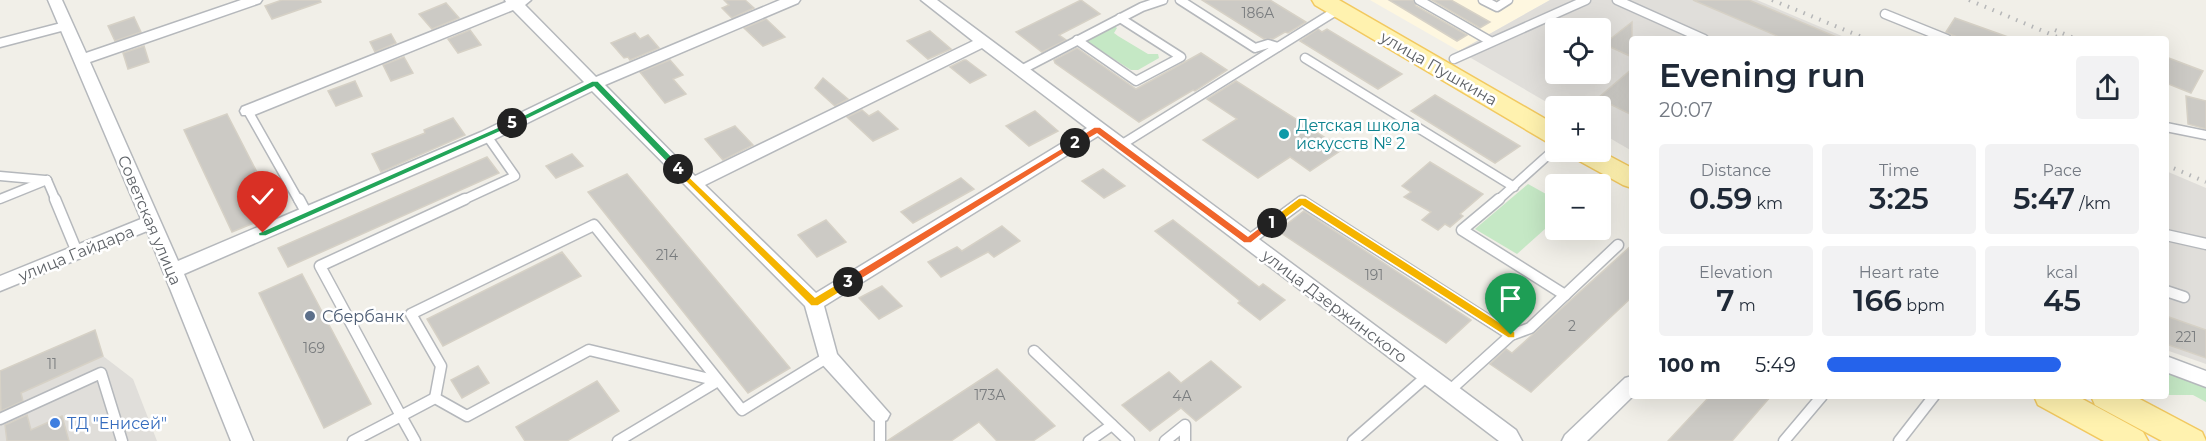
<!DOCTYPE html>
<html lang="en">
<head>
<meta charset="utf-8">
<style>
	:root { --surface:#fff; --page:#f2f2f3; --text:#1f2937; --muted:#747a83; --accent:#2563eb }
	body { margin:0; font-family:Montserrat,sans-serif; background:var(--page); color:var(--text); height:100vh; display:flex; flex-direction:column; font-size:22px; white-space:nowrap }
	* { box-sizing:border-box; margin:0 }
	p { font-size:20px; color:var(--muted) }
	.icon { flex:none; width:33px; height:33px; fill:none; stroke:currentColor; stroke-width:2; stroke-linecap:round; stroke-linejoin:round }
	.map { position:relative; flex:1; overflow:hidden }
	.drawer { position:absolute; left:1629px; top:36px; width:540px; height:363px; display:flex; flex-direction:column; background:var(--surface); border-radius:6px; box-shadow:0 6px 24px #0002 }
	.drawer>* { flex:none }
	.controls { position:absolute; left:1545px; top:18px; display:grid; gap:12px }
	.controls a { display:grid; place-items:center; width:66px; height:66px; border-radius:6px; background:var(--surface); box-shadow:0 6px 24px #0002; font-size:30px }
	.pin { position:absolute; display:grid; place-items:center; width:51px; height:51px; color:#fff; margin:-62px -26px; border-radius:50% 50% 50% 0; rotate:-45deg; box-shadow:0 0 6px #0007 }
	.pin .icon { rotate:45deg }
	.km { position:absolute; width:30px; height:30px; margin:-15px; border-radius:50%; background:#222; color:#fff; font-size:16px; line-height:30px; text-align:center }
	.round { display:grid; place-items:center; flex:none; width:63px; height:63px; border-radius:6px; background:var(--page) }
	.summary { display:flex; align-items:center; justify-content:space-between; height:102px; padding:0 30px }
	h1 { font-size:33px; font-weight:600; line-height:45px }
	.stats { display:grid; grid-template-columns:repeat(3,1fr); gap:9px; height:102px; padding:6px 30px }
	.stats div { display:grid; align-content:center; border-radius:6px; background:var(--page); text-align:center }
	.stats b { font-size:30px; font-weight:600 }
	.stats small { font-size:16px; font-weight:400 }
	.stats p { font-size:16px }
	ul { padding:0 30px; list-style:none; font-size:20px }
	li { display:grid; grid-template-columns:96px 72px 1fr; align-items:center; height:45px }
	li i { height:15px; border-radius:8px; background:var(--accent) }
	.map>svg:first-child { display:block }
	.commercial { fill:#fef7e0 }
	.industrial { fill:#e0deda; fill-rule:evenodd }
	.green { fill:#c5e8c5 }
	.building { fill:#cccac5; stroke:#d6d1c6; stroke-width:1.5 }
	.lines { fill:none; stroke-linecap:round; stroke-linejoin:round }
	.service-far1-casing { stroke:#b5b8bc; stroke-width:11 }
	.service-casing { stroke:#b5b8bc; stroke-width:13 }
	.minor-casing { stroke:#b5b8bc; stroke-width:3 }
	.primary-casing { stroke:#f2c960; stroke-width:3 }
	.service-far1 { stroke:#fff; stroke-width:8 }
	.service { stroke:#fff; stroke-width:10 }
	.minor { fill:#fff; fill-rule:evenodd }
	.primary { fill:#fff2af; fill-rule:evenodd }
	.rail { stroke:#b6b7b8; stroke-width:4; stroke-dasharray:1.5 7; stroke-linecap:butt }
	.split-1 { fill:#f5b400; stroke:#fff; stroke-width:1.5 }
	.split-2 { fill:#f0652b; stroke:#fff; stroke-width:1.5 }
	.split-3 { fill:#f0652b; stroke:#fff; stroke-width:1.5 }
	.split-4 { fill:#f5b400; stroke:#fff; stroke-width:1.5 }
	.split-5 { fill:#22a559; stroke:#fff; stroke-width:1.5 }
	.split-6 { fill:#22a559; stroke:#fff; stroke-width:1.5 }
	.culture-dot { fill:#0f9aa8; stroke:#fff; stroke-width:2 }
	.service-dot { fill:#5c6f8a; stroke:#fff; stroke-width:2 }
	.shop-dot { fill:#3f7fe0; stroke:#fff; stroke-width:2 }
	.labels { text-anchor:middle; stroke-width:5; stroke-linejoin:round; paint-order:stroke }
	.number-label { font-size:14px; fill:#7a7d7f }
	.street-label { font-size:16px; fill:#5f6368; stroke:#fff }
	.culture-label { font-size:16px; fill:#0d838f; stroke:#fff; text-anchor:start }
	.service-label { font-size:16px; fill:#4e5e75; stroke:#fff; text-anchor:start }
	.shop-label { font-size:16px; fill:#366cbe; stroke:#fff; text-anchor:start }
</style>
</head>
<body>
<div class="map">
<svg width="2206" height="441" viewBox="0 0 2206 441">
	<rect width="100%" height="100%" fill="#f1efe8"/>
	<path class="commercial" d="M 1370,0 L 1550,0 L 1459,51 Z"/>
	<g class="industrial">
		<path d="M 1550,0 L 1757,0 L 1849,39 L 1632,39 L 1632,151 L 1601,133 L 1600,106 L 1555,107 L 1459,51 ZM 1556,28 L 1600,28 L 1600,74 L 1556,74 Z"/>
		<path d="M 2166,171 L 2206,188 L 2206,364 L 2166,350 Z"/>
		<path d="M 95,330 L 103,356 L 133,379 L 157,441 L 0,441 L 0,371 Z"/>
	</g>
	<g class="green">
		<path d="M 1113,25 L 1117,28 L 1114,33 L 1118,36 L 1148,54 L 1158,54 L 1159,58 L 1138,70 L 1131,70 L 1087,42 L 1086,39 Z"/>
		<path d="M 1528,184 L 1555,199 L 1555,220 L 1517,254 L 1475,229 Z"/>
		<path d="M 2166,372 L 2206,386 L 2206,402 L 2193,395 L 2166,395 Z"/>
	</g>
	<g class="building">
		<path d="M 282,0 L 320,0 L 321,2 L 272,19 L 265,6 Z"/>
		<path d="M 724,0 L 745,0 L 754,8 L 732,18 L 722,8 L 729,5 Z"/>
		<path d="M 1081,0 L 1100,14 L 1059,35 L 1066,40 L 1042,52 L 1016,32 Z"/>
		<path d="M 1202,0 L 1270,0 L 1306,22 L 1288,33 L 1285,32 L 1273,39 L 1264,39 Z"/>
		<path d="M 1389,0 L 1413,0 L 1416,6 L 1467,35 L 1457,41 Z"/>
		<path d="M 1432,0 L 1451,0 L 1490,22 L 1480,28 Z"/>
		<path d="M 1693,0 L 1749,0 L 1841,39 L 1784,39 Z"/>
		<path d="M 446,3 L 459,18 L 432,29 L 419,14 Z"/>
		<path d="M 134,17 L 141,32 L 115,41 L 108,26 Z"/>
		<path d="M 1955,18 L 2008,37 L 2007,39 L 1963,39 L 1952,35 L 1946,32 Z"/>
		<path d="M 766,19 L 785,37 L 763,46 L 744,28 Z"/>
		<path d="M 1632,22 L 1632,57 L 1604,44 Z"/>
		<path d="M 1318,29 L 1322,32 L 1327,29 L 1402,74 L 1378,89 L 1300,41 Z"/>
		<path d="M 470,30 L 481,45 L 458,53 L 448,39 Z"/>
		<path d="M 930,31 L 951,49 L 928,59 L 907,41 Z"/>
		<path d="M 635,33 L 640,39 L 648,35 L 659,48 L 630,60 L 628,57 L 624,58 L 611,43 Z"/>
		<path d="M 391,34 L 396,43 L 375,52 L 370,42 Z"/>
		<path d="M 144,46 L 149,62 L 128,69 L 123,53 Z"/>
		<path d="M 1077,48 L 1136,89 L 1201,53 L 1227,70 L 1195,91 L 1193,90 L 1139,122 L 1055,63 L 1054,60 Z"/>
		<path d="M 404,57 L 413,73 L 391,81 L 383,65 Z"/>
		<path d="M 2166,57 L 2203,71 L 2191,93 L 2166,83 Z"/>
		<path d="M 670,60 L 683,75 L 673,79 L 686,94 L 665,103 L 640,72 Z"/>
		<path d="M 964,60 L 966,60 L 986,75 L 970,83 L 950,67 Z"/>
		<path d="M 1632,69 L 1632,115 L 1598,98 Z"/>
		<path d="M 823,78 L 848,99 L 835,106 L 815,88 Z"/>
		<path d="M 355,81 L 362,96 L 336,106 L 328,91 Z"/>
		<path d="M 1236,81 L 1343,149 L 1310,171 L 1290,157 L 1258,178 L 1203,140 L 1237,119 L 1207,99 Z"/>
		<path d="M 1435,95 L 1520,146 L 1495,163 L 1411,111 Z"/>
		<path d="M 2186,96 L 2206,101 L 2206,129 L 2188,124 Z"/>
		<path d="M 862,110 L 869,116 L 878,111 L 898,129 L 873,141 L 847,117 Z"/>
		<path d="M 1035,111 L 1058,131 L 1029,146 L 1006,126 Z"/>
		<path d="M 227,114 L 278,213 L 232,232 L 184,130 Z"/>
		<path d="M 453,118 L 465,135 L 381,172 L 372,154 L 425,133 L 424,130 Z"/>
		<path d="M 735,126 L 753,145 L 723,160 L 705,139 Z"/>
		<path d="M 572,154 L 583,166 L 556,178 L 546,166 Z"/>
		<path d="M 487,157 L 499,173 L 288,267 L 278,248 Z"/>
		<path d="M 1430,162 L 1483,194 L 1460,214 L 1463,216 L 1450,227 L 1445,224 L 1438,230 L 1422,220 L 1431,212 L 1404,197 L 1411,192 L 1402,186 Z"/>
		<path d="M 1103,169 L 1125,186 L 1104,198 L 1082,181 Z"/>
		<path d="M 627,174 L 749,319 L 790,368 L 748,393 L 588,192 Z"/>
		<path d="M 961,178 L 974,189 L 913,223 L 901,212 Z"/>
		<path d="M 1304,211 L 1471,320 L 1446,343 L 1278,231 Z"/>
		<path d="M 826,220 L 846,242 L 817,257 L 798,235 Z"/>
		<path d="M 1173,220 L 1259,287 L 1263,284 L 1285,300 L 1260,320 L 1238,303 L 1240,301 L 1155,231 Z"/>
		<path d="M 1002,226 L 1020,241 L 994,257 L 988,252 L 941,277 L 928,262 L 957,247 L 962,251 Z"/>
		<path d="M 1632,245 L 1632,297 L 1531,392 L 1490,364 L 1506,349 L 1512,353 Z"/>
		<path d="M 562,252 L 581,276 L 443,346 L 427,319 Z"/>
		<path d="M 302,274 L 371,404 L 324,428 L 259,293 Z"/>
		<path d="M 882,286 L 902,306 L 879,319 L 859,298 Z"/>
		<path d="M 2166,316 L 2206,330 L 2206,358 L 2166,344 Z"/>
		<path d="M 95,330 L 103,356 L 21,393 L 23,401 L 1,411 L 0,371 Z"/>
		<path d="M 1211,361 L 1241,387 L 1196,421 L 1181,408 L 1150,431 L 1122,405 L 1169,372 L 1181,383 Z"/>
		<path d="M 478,366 L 489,383 L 462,398 L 451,380 Z"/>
		<path d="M 997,369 L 1055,426 L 1033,441 L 997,441 L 979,422 L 951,441 L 887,441 Z"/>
		<path d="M 597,381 L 619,411 L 567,441 L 525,441 L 516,427 Z"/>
		<path d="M 1710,396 L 1771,396 L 1732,441 L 1668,441 Z"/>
		<path d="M 27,415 L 31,430 L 62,416 L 69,441 L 7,441 L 5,425 Z"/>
	</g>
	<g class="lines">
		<g class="service-far1-casing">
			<g id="service-far1">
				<path d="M 1180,0 L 1255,48 L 1268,44 L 1278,47"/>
				<path d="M 1419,0 L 1490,41"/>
				<path d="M 1483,0 L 1497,7 L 1508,0"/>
				<path d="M 1617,0 L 1704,39"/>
				<path d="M 1885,14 L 1947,39"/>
				<path d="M 1077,40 L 1136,81 L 1181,57 L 1120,18"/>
				<path d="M 0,43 L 65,26"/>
				<path d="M 1305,58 L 1514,187"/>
				<path d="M 1454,59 L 1586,0"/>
				<path d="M 1021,70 L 1142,7 L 1163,0"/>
				<path d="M 248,111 L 299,201"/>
				<path d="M 2166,127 L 2206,135"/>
				<path d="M 1121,145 L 1339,9"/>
				<path d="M 0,176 L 45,180"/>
				<path d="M 47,180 L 56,201"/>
				<path d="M 0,199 L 47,180"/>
				<path d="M 461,201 L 515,176 L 487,136"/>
				<path d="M 1497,201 L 1556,148"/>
			</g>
		</g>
		<g class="service-casing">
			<g id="service">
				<path d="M 55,199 L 77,252"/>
				<path d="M 299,199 L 307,214"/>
				<path d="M 465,199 L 320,266 L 401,416 L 435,398 L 467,416 L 589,350 L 718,381 L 618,441"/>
				<path d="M 1499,199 L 1462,230 L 1565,295"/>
				<path d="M 2166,235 L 2206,244"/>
				<path d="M 1248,241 L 1302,201 L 1511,335"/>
				<path d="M 2166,291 L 2184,297"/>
				<path d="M 1034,351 L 1129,441"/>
				<path d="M 1448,392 L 1511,335 L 1530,328 L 1618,245"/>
				<path d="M 435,398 L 441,366 L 411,314 L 594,225 L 742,410 L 828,357"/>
				<path d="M 880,414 L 880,441"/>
				<path d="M 0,419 L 101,373 L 122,441"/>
				<path d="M 353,441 L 401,416 L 415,441"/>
				<path d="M 1089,441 L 1112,425"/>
				<path d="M 1165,441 L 1185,425 L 1185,441"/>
				<path d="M 1353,441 L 1427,376"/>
				<path d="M 1784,441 L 1822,396"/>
				<path d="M 1899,441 L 1934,396"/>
			</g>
		</g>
		<g class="minor-casing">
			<g id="minor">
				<path d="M 48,0 L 62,0 L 86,53 L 241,0 L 262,0 L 260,3 L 90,62 L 178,261 L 481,132 L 584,82 L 513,10 L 254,115 L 242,115 L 240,111 L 242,107 L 506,2 L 505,0 L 531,0 L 525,5 L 596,77 L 780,0 L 800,0 L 798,3 L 605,85 L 695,176 L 973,41 L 921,0 L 937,0 L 1516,430 L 1522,441 L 1499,441 L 1098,136 L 824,306 L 837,354 L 890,414 L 887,420 L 880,423 L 873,420 L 821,363 L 805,306 L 592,91 L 493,140 L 184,274 L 253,441 L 231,441 L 147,231 L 0,291 L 0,276 L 141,219 ZM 982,48 L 1087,128 L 816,293 L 705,185 Z"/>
				<path d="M 2166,356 L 2206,371 L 2206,387 L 2166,372 Z"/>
				<path d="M 1632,376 L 1633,396 L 1587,441 L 1562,441 L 1565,435 L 1625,378 Z"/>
			</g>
		</g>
		<g class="primary-casing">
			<g id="primary">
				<path d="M 1312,0 L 1339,0 L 1556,125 L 1556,144 L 1547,142 L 1315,5 Z"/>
				<path d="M 1600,151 L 1632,168 L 1632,188 L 1623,185 L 1574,158 L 1570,152 Z"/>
				<path d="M 2034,396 L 2077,396 L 2143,432 L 2148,441 L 2104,441 L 2038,405 Z"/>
				<path d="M 2091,396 L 2134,396 L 2202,432 L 2206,441 L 2162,441 L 2095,405 Z"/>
			</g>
		</g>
		<use href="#service-far1" class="service-far1"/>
		<use href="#service" class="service"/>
		<use href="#minor" class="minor"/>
		<use href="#primary" class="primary"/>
		<g class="rail">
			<path d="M 1772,0 L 1867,39"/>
			<path d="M 1969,0 L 2062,39"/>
			<path d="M 2055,30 L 2076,39"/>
			<path d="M 2166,165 L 2206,182"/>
		</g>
	</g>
	<path class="split-1" d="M 1299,198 L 1306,198 L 1515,332 L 1515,338 L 1508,338 L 1302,206 L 1275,226 L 1268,226 L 1268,221 Z"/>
	<path class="split-2" d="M 1094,127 L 1100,127 L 1248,236 L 1268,221 L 1275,221 L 1276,223 L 1251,243 L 1244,243 L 1097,134 L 1078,145 L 1072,145 L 1072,141 Z"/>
	<path class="split-3" d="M 1075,140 L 1078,141 L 1078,145 L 852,285 L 845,285 L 845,279 Z"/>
	<path class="split-4" d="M 678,166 L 815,297 L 845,279 L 852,279 L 852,285 L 818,306 L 811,306 L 675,171 L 674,169 Z"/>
	<path class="split-5" d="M 592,81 L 598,81 L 682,167 L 682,171 L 675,171 L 594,87 L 515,125 L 508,123 Z"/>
	<path class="split-6" d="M 512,121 L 515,121 L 515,125 L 266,236 L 259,236 L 258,233 Z"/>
	<circle class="culture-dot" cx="1284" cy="134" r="6"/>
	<circle class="service-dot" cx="310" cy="316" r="6"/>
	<circle class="shop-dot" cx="55" cy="423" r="6"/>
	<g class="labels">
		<g class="number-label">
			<text x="1258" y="18">186А</text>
			<text x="667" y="260">214</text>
			<text x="1374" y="280">191</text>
			<text x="1572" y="331">2</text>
			<text x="2186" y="342">221</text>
			<text x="314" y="353">169</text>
			<text x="52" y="369">11</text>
			<text x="990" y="400">173А</text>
			<text x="1182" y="401">4А</text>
		</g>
		<g class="street-label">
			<text transform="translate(1439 68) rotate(30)" y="6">улица Пушкина</text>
			<text transform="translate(150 220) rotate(67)" y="6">Советская улица</text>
			<text transform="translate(76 253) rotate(-22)" y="6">улица Гайдара</text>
			<text transform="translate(1335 306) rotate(37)" y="6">улица Дзержинского</text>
		</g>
		<g class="culture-label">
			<text x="1296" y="131">Детская школа<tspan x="1296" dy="18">искусств № 2</tspan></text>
		</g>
		<g class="service-label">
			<text x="322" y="322">Сбербанк</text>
		</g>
		<g class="shop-label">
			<text x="67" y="429">ТД "Енисей"</text>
		</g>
	</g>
</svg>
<div class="controls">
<a><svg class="icon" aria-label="locate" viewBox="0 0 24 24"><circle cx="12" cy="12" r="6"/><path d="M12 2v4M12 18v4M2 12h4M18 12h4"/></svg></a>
<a>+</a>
<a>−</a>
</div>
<div class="pin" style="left:1511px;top:335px;background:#1e9e55"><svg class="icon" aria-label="arrive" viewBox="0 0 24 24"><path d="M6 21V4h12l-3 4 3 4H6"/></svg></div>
<div class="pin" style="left:263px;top:233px;background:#d93025"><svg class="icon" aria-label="check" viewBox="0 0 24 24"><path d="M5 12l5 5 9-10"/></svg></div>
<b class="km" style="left:1272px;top:223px">1</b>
<b class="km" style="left:1075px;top:143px">2</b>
<b class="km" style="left:848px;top:282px">3</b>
<b class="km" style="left:678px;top:169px">4</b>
<b class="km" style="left:512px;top:123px">5</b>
<section class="drawer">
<div class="summary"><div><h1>Evening run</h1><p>20:07</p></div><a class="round"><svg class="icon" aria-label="share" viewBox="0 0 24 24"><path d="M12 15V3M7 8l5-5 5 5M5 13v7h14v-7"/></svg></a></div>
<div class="stats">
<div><p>Distance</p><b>0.59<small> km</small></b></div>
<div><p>Time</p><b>3:25</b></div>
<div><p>Pace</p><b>5:47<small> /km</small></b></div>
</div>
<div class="stats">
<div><p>Elevation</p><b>7<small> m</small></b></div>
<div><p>Heart rate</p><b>166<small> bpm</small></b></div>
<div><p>kcal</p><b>45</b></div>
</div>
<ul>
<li><b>100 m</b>5:49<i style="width:75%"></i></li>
</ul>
</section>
</div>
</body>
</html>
